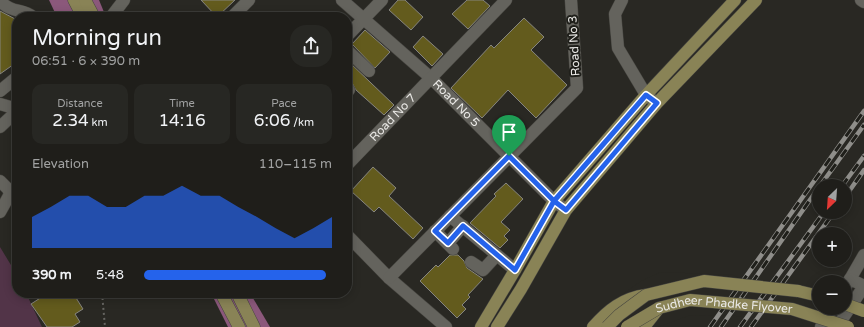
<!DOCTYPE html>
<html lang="en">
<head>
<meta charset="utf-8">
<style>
	:root { --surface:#1f1e1a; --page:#272723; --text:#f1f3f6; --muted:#a1a2a2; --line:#3c3c39; --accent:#2563eb }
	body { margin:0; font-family:"Varela Round",sans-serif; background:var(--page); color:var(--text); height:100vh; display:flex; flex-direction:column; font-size:15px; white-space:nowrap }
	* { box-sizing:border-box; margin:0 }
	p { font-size:13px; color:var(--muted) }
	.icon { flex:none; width:22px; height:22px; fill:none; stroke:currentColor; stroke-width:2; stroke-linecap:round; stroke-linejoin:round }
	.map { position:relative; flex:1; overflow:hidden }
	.sheet { position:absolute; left:12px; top:12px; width:340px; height:286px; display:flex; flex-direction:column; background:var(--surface); border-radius:16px; box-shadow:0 2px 10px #0003,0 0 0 1px var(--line) }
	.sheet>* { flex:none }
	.needle { width:26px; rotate:205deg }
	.fabs { position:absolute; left:812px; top:179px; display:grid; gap:8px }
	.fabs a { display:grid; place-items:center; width:40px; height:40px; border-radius:50%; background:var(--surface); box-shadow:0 2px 10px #0003,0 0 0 1px var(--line); font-size:20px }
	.pin { position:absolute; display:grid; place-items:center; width:34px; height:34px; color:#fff; margin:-41px -17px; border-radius:50% 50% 50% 0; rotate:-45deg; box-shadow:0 0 4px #0007 }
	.pin .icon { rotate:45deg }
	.round { display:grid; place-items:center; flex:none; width:42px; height:42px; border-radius:16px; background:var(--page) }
	.headline { display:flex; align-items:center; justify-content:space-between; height:68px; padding:0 20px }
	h1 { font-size:22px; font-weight:600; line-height:30px }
	.metrics { display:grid; grid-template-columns:repeat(3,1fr); gap:6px; height:68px; padding:4px 20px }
	.metrics div { display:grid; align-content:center; border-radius:10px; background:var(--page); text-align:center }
	.metrics b { font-size:17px; font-weight:600 }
	.metrics small { font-size:11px; font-weight:400 }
	.metrics p { font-size:11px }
	.chart { height:112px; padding:8px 20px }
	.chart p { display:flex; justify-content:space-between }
	.chart svg { width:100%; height:72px; margin-top:4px; fill:var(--accent); opacity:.7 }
	ul { padding:0 20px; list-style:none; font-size:13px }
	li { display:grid; grid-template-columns:64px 48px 1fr; align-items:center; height:30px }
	li i { height:10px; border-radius:5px; background:var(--accent) }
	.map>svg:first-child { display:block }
	.green { fill:#523448 }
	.water { fill:#8b587b }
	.pier { fill:#292823 }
	.building { fill:#635b1d; stroke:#86857f }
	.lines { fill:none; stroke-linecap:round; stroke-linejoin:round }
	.minor-casing { stroke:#464540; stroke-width:13 }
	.major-casing { stroke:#464540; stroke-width:13 }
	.path { stroke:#666561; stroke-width:2; stroke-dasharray:2 3; stroke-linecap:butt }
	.minor { stroke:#64635d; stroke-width:12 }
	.major { stroke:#898356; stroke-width:12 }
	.rail-casing { stroke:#8f8e8a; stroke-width:4.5 }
	.rail { stroke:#1f1f1a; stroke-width:3; stroke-dasharray:9; stroke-linecap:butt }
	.major-bridge-casing { stroke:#464540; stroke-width:13; stroke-linecap:butt }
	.major-bridge { stroke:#898356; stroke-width:12 }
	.route-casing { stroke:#fff; stroke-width:8 }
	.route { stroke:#2563eb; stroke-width:5 }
	.labels { text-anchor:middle; stroke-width:4; stroke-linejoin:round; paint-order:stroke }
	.street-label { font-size:12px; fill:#eae9e6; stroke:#1f1f1a }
</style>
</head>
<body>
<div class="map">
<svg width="864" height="327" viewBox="0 0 864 327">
	<rect width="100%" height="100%" fill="#292823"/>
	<path class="green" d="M 0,247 L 17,275 L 17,293 L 26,293 L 42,327 L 0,327 Z"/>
	<g class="water">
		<path d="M 49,0 L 99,0 L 106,17 L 57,17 Z"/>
		<path d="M 211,293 L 250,293 L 270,327 L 228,327 Z"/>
	</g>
	<path class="pier" d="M 661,272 L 733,275 L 799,316 L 804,326 L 777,320 L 726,315 L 688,316 L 658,327 L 616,327 L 601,310 L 641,281 Z"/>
	<g class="building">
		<path d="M 201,0 L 235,0 L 217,17 Z"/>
		<path d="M 398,0 L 405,0 L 423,17 L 411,30 L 389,10 Z"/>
		<path d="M 467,0 L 483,0 L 490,6 L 468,29 L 452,14 Z"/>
		<path d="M 0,11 L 17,20 L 17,62 L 0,74 Z"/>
		<path d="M 524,18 L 544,37 L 531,50 L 567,85 L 536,118 L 508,90 L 482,118 L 451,88 L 491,45 L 494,48 Z"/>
		<path d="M 365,30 L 390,52 L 375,68 L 352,44 Z"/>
		<path d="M 423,36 L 443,54 L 432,66 L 413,47 Z"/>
		<path d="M 347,60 L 394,105 L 384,115 L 356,90 L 352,83 L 347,81 Z"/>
		<path d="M 508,117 L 521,129 L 507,143 L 494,131 Z"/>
		<path d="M 373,167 L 396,188 L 389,196 L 423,228 L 413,239 L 379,207 L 374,212 L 351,191 Z"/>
		<path d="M 506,183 L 523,199 L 501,222 L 510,230 L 504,236 L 508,240 L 500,248 L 470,223 L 496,196 L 494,194 Z"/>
		<path d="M 450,255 L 458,255 L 464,261 L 467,268 L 483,279 L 468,295 L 470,297 L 462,305 L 466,309 L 457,318 L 420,281 L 436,265 L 438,267 Z"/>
		<path d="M 48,293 L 73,293 L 83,309 L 75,314 L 80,322 L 72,327 L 47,327 L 31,304 Z"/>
	</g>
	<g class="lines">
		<g class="minor-casing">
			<g id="minor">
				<path id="s1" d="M 342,0 L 431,78 L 554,201 L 566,210"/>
				<path d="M 622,0 L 615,14 L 618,48 L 646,95 L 654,101"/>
				<path d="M 861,0 L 864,2"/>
				<path d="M 0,1 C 13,14 22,8 33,17"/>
				<path d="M 111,17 L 124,0"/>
				<path d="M 232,17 L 249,0"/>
				<path d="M 347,36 L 382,0"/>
				<path d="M 347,50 L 369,71"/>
				<path d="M 347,88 L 349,90"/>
				<path d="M 0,91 L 17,77"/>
				<path d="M 0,104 L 17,109"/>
				<path d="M 0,127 L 17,111"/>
				<path id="s2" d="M 347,165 L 506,0"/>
				<path d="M 0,181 L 8,189 L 10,194 L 0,212"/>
				<path d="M 450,216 L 515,270"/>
				<path d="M 435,231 L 453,249"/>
				<path d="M 347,235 L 389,278 L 446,327"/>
				<path d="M 448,243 L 463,226"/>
				<path d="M 471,262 L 483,270 L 496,256"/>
				<path d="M 389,278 L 577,88 L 571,0"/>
				<path d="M 845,288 L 864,255"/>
				<path d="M 821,327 L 832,308"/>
				<path d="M 837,327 L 864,286 L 850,279"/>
			</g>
		</g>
		<g class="major-casing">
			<g id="major">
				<path d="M 74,0 L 83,17"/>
				<path d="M 85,0 L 94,17"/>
				<path d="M 798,291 L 819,296"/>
				<path d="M 221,293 L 239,327"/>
				<path d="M 237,293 L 254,327"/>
				<path d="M 481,327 L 515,270 L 554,201 L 646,95 L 735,0"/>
				<path d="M 497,327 L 521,289 L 566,210 L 657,103 L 756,0"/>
				<path d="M 593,327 C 608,310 623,298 646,295"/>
				<path d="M 644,327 L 659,308"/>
			</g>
		</g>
		<path class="path" d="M 102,293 L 105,327"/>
		<use href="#minor" class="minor"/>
		<use href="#major" class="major"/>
		<g class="rail-casing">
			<g id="rail">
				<path d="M 820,186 L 864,125"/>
				<path d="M 842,186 L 864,156"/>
				<path d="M 845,197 L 864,170"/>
				<path d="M 710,327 L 864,111"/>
				<path d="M 721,327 L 819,187"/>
				<path d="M 740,327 L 824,212"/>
				<path d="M 751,327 L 834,212"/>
			</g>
		</g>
		<use href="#rail" class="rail"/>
		<g class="major-bridge-casing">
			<g id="major-bridge">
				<path d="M 845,304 L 864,311"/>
				<path d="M 607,327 L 619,315 L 646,295 L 704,281 L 798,291"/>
				<path id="s3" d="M 627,327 L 659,308 L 690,300 L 792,309 L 848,327"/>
			</g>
		</g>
		<use href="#major-bridge" class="major-bridge"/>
	</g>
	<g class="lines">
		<g class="route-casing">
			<path id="route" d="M 509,156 L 435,231 L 448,243 L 463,226 L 515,270 L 554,201 L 646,95 L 657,103 L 566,210 L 554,201 L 509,156"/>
		</g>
		<use href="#route" class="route"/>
	</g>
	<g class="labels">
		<g class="street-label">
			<text transform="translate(574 46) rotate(-93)" y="4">Road No 3</text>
			<text dy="4" stroke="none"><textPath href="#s1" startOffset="154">Road No 5</textPath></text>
			<text dy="4" stroke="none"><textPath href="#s2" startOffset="66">Road No 7</textPath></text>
			<text dy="4" stroke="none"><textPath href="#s3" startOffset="103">Sudheer Phadke Flyover</textPath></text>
		</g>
	</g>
</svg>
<div class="fabs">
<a><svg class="needle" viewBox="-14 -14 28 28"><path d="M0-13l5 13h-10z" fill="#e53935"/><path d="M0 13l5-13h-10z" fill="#a1a2a2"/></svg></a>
<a>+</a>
<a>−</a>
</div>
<div class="pin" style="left:509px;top:156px;background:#1e9e55"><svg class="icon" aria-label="arrive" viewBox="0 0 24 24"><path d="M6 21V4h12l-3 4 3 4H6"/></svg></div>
<section class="sheet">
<div class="headline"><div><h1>Morning run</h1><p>06:51 · 6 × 390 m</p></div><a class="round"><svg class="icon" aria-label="share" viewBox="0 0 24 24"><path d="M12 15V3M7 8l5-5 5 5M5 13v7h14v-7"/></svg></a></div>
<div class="metrics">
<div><p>Distance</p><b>2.34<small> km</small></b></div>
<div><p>Time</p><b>14:16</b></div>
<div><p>Pace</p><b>6:06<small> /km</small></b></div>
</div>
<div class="chart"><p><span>Elevation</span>110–115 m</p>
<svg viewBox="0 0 160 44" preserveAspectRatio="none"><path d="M0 44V25L10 19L20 12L30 12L40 19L50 19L60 12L70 12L80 6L90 12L100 12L110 19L120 25L130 32L140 38L150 32L160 25V44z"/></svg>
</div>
<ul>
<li><b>390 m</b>5:48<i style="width:97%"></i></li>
</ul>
</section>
</div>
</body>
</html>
